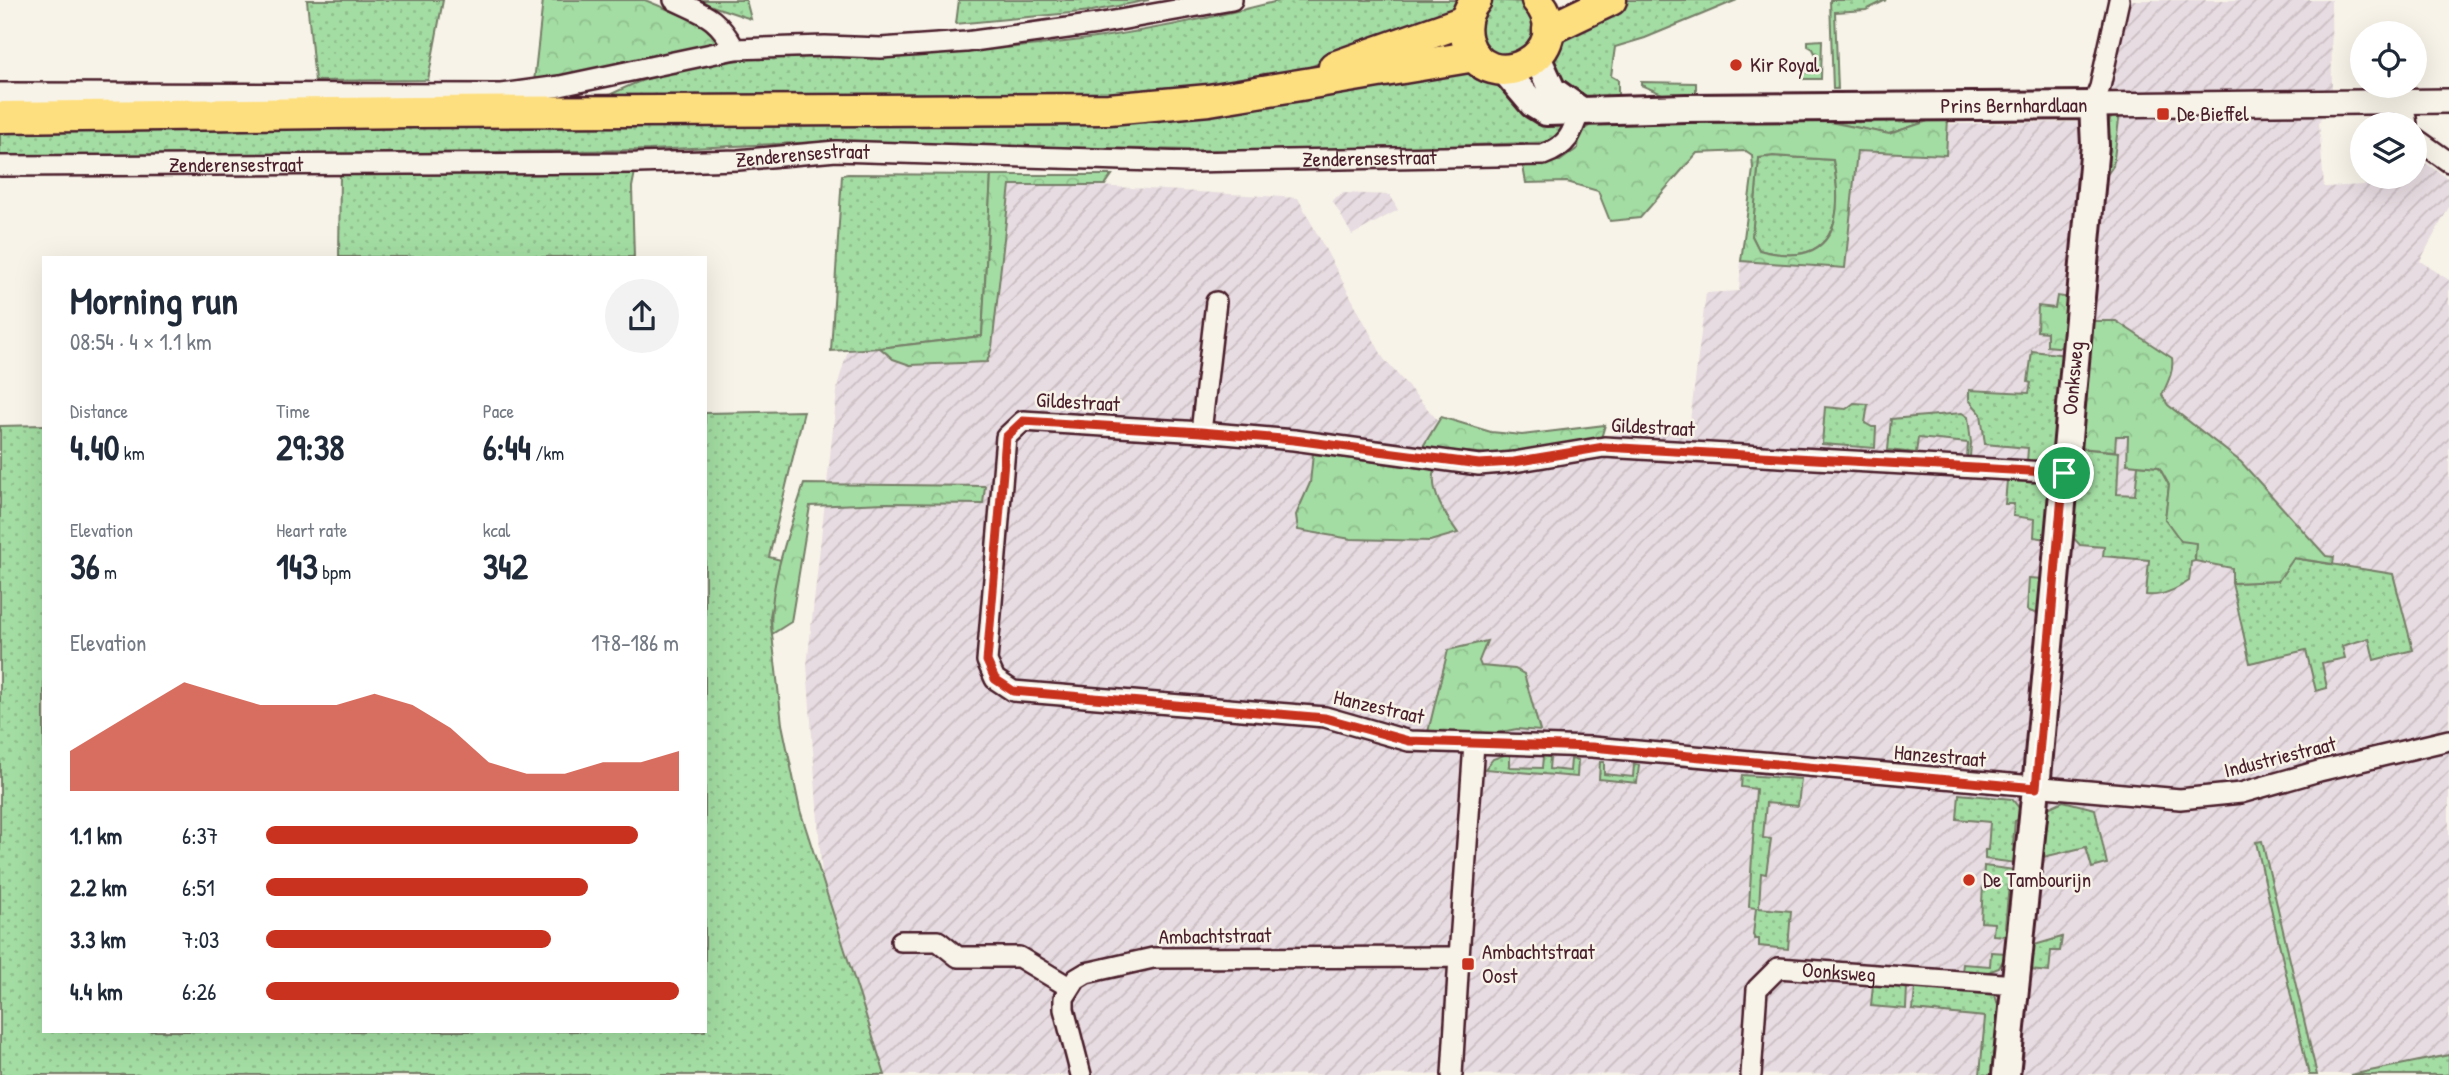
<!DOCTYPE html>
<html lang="en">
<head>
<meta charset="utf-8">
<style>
	:root { --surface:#fff; --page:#f2f2f3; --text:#1f2937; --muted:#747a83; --accent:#c8321e }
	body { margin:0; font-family:"Patrick Hand",sans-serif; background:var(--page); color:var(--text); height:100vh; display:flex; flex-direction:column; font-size:26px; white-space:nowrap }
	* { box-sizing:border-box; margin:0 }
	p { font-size:23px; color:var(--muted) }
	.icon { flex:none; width:38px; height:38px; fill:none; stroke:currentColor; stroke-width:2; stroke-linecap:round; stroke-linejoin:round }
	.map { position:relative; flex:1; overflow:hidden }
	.sheet { position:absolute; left:42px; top:256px; width:665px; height:777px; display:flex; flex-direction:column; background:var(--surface); border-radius:0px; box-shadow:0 7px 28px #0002 }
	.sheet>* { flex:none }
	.fabs { position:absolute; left:2350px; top:21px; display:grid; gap:14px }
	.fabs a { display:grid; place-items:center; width:77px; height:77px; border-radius:50%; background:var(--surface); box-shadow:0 7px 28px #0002; font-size:35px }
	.pin { position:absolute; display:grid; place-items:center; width:60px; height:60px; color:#fff; margin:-30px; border:4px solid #fff; border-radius:50%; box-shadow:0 2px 7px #0007 }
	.round { display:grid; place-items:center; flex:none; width:74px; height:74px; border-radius:37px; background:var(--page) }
	.head { display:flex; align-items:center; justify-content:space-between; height:119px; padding:0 28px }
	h1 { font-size:38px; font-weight:800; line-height:52px }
	.stats { display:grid; grid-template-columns:repeat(3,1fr); gap:10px; height:119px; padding:7px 28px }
	.stats div { display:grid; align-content:center }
	.stats b { font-size:35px; font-weight:800 }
	.stats small { font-size:19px; font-weight:400 }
	.stats p { font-size:19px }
	.chart { height:196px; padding:14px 28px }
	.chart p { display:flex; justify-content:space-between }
	.chart svg { width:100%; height:126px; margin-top:7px; fill:var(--accent); opacity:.7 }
	ul { padding:0 28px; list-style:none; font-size:23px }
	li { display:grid; grid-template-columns:112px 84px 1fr; align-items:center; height:52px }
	li i { height:18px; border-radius:9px; background:var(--accent) }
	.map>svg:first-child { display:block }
	.industrial { fill:url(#industrial-furrows) }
	.grass { fill:url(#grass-dots); stroke:#767e67; stroke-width:2 }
	.forest { fill:url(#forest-crowns); stroke:#767e67; stroke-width:2; fill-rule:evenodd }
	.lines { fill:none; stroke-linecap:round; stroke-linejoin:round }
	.minor-casing { stroke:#4a1f2b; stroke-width:24 }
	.tertiary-casing { stroke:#4a1f2b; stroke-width:28 }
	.secondary-casing { stroke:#4a1f2b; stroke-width:32 }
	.primary-casing { stroke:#4a1f2b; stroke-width:35 }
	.minor { stroke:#f7f3e8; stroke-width:19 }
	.tertiary { stroke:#f7f3e8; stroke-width:23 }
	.secondary { stroke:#f7f3e8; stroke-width:26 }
	.primary { stroke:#fedf80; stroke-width:30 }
	.route-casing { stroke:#fff; stroke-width:14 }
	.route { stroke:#c8321e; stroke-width:9 }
	.poi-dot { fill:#c8321e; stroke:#f7f3e8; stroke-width:2.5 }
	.labels { text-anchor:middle; stroke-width:5; stroke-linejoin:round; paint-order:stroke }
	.poi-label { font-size:21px; fill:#4a1f2b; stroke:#f7f3e8; text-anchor:start }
	.street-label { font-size:21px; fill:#4a1f2b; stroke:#f7f3e8 }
</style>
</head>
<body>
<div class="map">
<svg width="2449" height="1075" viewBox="0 0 2449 1075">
	<defs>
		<pattern id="industrial-furrows" width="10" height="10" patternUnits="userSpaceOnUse" patternTransform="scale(1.75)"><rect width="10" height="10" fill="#e7dce1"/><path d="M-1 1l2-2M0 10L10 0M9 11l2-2" fill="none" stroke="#c8bcc1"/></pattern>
		<pattern id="grass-dots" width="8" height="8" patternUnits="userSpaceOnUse" patternTransform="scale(1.75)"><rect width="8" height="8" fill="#a3dda3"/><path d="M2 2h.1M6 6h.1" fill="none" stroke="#8ebd8c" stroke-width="1.8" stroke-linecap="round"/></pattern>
		<pattern id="forest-crowns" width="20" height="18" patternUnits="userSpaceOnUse" patternTransform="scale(1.75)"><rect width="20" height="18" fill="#a3dda3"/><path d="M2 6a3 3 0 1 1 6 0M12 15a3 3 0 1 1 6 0" fill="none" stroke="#8ebd8c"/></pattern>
	</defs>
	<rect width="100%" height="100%" fill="#f7f3e8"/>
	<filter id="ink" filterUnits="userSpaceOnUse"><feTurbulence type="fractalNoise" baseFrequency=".0143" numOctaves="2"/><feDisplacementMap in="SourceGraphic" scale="14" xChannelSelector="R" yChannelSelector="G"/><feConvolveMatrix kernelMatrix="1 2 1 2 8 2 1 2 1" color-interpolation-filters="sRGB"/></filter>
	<g filter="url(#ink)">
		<g class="industrial">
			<path d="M 2109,0 L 2331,0 L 2332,89 L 2319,123 L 2324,187 L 2364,185 L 2380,177 L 2415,177 L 2415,156 L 2449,179 L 2449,207 L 2420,261 L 2449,280 L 2449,1074 L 885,1075 L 822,878 L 807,665 L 838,383 L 889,216 L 918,175 L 1298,198 L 1384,359 L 1476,464 L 1631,431 L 1689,429 L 1706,293 L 1739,291 L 1741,261 L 1844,268 L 1857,151 L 1946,155 L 1949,124 L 2082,122 Z"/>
			<path d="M 1343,193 L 1390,195 L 1398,210 L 1352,235 L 1332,200 Z"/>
		</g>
		<g class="grass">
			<path d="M 307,0 L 443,0 L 428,80 L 315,81 Z"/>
			<path d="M 694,0 L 746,0 L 751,19 Z"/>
			<path d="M 959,0 L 1149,0 L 1092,11 L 956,24 Z"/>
			<path d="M 1282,0 L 1466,0 L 1462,9 L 1299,71 L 1183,94 L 593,103 C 610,95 628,85 647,79 C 753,47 864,56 973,50 C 1077,45 1181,26 1282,0 Z"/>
			<path d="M 1489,0 L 1525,2 L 1538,30 L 1522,57 L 1489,57 L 1473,20 Z"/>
			<path d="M 1624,0 L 1737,0 L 1645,38 L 1615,47 L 1611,76 L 1618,80 L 1618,98 L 1580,98 L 1548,71 L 1554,40 Z"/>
			<path d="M 1830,0 L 1886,0 L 1866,10 L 1835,12 L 1838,89 L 1833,89 Z"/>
			<path d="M 1822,40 L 1821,79 L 1802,79 L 1802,74 L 1813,70 L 1818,59 L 1813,49 L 1808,46 L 1808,41 Z"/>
			<path d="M 1464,63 L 1563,121 L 1564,128 L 1554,142 L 1281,152 L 819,142 L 649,150 L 112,157 L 0,156 L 0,131 L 1015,122 Z"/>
			<path d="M 1641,82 L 1696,83 L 1696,97 L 1667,96 L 1641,85 Z"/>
			<path d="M 1918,112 L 1948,119 L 1931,120 L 1889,134 L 1810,118 L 1899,120 Z"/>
			<path d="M 2120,112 L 2113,166 L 2098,188 L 2106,125 L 2113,116 Z"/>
			<path d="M 1773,156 L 1833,160 C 1845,221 1834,270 1759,250 L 1752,236 L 1759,158 Z"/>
			<path d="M 516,171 L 635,172 L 632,187 L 634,257 L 339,257 L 340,174 Z"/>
			<path d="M 848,174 L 991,175 L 982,336 L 880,348 L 831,351 L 842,175 Z"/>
			<path d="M 2032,351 L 2066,355 L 2054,450 L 2045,459 L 2027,462 L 2028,448 L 1985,444 L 1981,414 L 1969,400 L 1969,390 L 2029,393 L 2031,383 L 2028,382 Z"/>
			<path d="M 1854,403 L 1868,404 L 1865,423 L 1872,427 L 1876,427 L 1875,448 L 1822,444 L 1825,407 L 1846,409 Z"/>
			<path d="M 804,411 L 769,557 L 781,560 L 770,616 L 782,724 L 800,810 L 885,1075 L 0,1075 L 0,426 L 44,425 L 44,1031 L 705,1031 L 705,413 Z"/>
			<path d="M 1962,413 L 1968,417 L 1971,443 L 1970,457 L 1967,457 L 1968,443 L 1918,438 L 1916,453 L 1888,450 L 1891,419 Z"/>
			<path d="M 2078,448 L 2119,452 L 2117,494 L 2135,495 L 2138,465 L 2159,467 L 2169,485 L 2165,519 L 2196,543 L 2195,561 L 2191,562 L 2189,581 C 2177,589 2161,597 2146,595 L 2149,560 L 2103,556 L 2104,547 L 2080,545 L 2069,533 Z"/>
			<path d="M 2007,480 L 2033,483 L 2039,480 C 2057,493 2048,520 2047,539 L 2034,537 L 2035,519 L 2013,516 L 2014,504 L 2005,504 Z"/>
			<path d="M 2293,558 L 2393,574 L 2413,650 L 2374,660 L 2369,638 L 2342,646 L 2345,658 L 2322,663 L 2327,688 L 2316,691 L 2306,650 L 2250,663 L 2232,583 L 2278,581 Z"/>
			<path d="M 2029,578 L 2043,579 L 2040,615 L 2027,610 Z"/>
			<path d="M 1504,755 L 1510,755 L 1510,767 L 1542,768 L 1543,756 L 1550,757 L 1549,769 L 1570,771 L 1571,759 L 1578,760 L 1577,777 L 1485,769 L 1493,759 Z"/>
			<path d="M 1600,762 L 1604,762 L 1604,774 L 1633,777 L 1634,764 L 1639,765 L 1637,783 L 1599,779 Z"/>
			<path d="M 1742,775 L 1801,779 L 1798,806 L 1766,803 L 1763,838 L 1771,839 L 1766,874 L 1761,873 L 1759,908 L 1791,911 L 1788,949 L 1759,946 L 1759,939 L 1755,939 L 1753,935 L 1756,908 L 1749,907 L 1756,789 L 1741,787 Z"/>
			<path d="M 1959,794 L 2012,799 L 2019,808 L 2020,819 L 2015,821 L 2013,845 L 2018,848 L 2016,863 L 1985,859 L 1985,850 L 1988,850 L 1990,822 L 1957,819 Z"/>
			<path d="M 2063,801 L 2095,809 L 2107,864 L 2092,868 L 2086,847 L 2039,858 L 2046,809 Z"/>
			<path d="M 2262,841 L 2317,1075 L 2309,1075 L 2256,842 Z"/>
			<path d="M 1984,866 L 2015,870 L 2014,881 L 2009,885 L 2005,927 L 2010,932 L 2005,936 L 1993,935 L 1994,923 L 1981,922 Z"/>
			<path d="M 2062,937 L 2060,951 L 2051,951 L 2049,972 L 2030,970 L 2031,946 Z"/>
			<path d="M 1991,952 L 2007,953 L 1999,968 L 1983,974 L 1962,972 L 1963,964 L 1990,966 Z"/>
			<path d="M 1873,984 L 1907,987 L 1906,1009 L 1871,1006 Z"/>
			<path d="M 1915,988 L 1995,995 L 2000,1012 L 1994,1075 L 1980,1075 L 1985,1017 L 1913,1010 Z"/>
			<path d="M 2449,1055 L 2449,1075 L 2350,1075 Z"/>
		</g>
		<g class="forest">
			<path d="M 543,0 L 645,0 L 706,25 L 721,38 L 720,44 L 534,82 Z"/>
			<path d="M 1810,118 L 1889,134 L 1931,120 L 1948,119 L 1946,155 L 1857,151 L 1845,268 L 1741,261 L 1753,169 L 1752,155 L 1746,151 L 1697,153 L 1640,218 L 1610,221 L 1598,191 L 1567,182 L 1526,183 L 1522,161 L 1560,161 L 1578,148 C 1579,135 1582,129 1594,123 ZM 1773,156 L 1833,160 C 1845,221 1834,270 1759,250 L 1752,236 L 1759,158 Z"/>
			<path d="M 991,175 L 1112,175 L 1105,185 L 1010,185 L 992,347 L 987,362 L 910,365 L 893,359 L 880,348 L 982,336 Z"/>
			<path d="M 2057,296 L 2072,298 L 2067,348 L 2047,346 L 2047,332 L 2037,331 L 2038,306 L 2055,308 Z"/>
			<path d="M 2092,321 L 2116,321 L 2172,358 C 2174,371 2168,382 2162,395 L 2168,405 L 2241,462 L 2326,556 L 2334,557 L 2333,564 L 2294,558 L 2278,581 L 2232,583 L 2232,568 L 2195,561 L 2196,543 L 2181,541 L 2165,519 L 2169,485 L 2159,467 L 2127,464 L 2128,436 L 2116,436 L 2115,451 L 2078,448 L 2081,359 L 2089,355 Z"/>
			<path d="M 1441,417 L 1491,432 L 1522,435 L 1605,425 L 1601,438 L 1500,455 L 1422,448 Z"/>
			<path d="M 1313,454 L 1435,470 C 1429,492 1446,516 1458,533 L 1430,541 L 1351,539 L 1298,530 L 1296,515 L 1310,483 Z"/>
			<path d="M 804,484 L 985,486 L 983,504 L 886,503 L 810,506 L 791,622 L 772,634 C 767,587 790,529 804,484 Z"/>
			<path d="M 1487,641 L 1479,661 L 1481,666 L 1515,669 L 1524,674 L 1540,731 L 1517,729 L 1479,736 L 1428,732 L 1448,650 Z"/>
		</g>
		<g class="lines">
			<g class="minor-casing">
				<g id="minor">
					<path d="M 674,0 C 706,15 716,16 735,49"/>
					<path d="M 0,93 L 502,94 L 560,86 L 735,49 L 825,46 L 881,48 L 966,42 L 1097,24 L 1232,0"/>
					<path d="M 2403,102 L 2407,124"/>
					<path d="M 2093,105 L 2100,87 L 2119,0"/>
					<path d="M 2415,138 L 2449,162"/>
					<path id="s1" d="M 0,166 L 637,163 L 738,160 L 836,151 L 1188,162 L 1543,155 C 1568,146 1572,134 1580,110"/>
					<path d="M 1201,432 L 1216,302"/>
					<path d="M 2064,473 L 1604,447 L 1514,462 L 1479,465 L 1294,440 L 1201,432 L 1023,421 L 1006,437 L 987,661 L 995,679 L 1013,691 L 1325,717 L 1409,741 L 1592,747 L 2180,799 L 2241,793 L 2319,771 L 2449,740"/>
					<path d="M 901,941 L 938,941 L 958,957 L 1019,957 L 1069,987"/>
					<path d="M 1459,957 L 1474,744"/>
					<path d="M 1081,1075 L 1064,1009 L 1064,998 L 1076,979 L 1086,973 L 1153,958 L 1459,957 L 1452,1075"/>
					<path id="s2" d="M 1751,1075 L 1757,989 L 1778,968 L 2016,985"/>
				</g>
			</g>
			<g class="tertiary-casing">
				<path id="tertiary" d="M 2093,105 L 2449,101"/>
			</g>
			<g class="secondary-casing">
				<g id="secondary">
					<path d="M 1537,57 L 1552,90 L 1580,110"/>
					<path id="s3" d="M 1504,70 L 1533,104 L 1546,112 L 1686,108 L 2093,105 L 2095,145 L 2086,242 L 2036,788 L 2006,1075"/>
				</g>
			</g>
			<g class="primary-casing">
				<g id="primary">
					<path d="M 1476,0 C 1466,12 1463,26 1467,41 C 1486,103 1582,53 1537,0"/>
					<path d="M 1548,30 L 1611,0"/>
					<path d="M 1334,67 L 1465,21"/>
					<path d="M 0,117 L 413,112 L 1109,109 L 1209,100 L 1475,56"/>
				</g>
			</g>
			<use href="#minor" class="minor"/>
			<use href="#tertiary" class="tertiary"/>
			<use href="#secondary" class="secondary"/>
			<use href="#primary" class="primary"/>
		</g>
	</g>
	<g class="lines" filter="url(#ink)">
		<g class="route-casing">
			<path id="route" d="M 1023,421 L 1201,432 L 1294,440 L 1479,464 L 1514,462 L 1604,447 L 2064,473 L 2036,788 L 1592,747 L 1409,741 L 1325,718 L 1013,691 L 995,679 L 987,661 L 1006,437 Z"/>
		</g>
		<use href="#route" class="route"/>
	</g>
	<g class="poi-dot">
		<circle cx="1736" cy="65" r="7"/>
		<rect x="2156" y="107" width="14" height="14" rx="3.5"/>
		<circle cx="1969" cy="880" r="7"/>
		<rect x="1461" y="957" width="14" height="14" rx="3.5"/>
	</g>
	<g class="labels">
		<g class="poi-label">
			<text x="1750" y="72">Kir Royal</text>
			<text x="2177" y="121">De Bieffel</text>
			<text x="1983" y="887">De Tambourijn</text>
			<text x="1482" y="959">Ambachtstraat<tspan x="1482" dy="24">Oost</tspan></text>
		</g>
		<g class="street-label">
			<text dy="7" stroke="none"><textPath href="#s3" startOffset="528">Prins Bernhardlaan</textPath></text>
			<text dy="7" stroke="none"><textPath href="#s1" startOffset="803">Zenderensestraat</textPath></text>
			<text dy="7" stroke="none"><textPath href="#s1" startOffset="1370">Zenderensestraat</textPath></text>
			<text dy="7" stroke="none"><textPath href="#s1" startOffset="236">Zenderensestraat</textPath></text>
			<text transform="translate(2073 378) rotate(-85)" y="7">Oonksweg</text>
			<text transform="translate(1078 402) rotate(3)" y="7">Gildestraat</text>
			<text transform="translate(1653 427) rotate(3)" y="7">Gildestraat</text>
			<text transform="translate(1379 707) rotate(13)" y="7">Hanzestraat</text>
			<text transform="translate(1940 756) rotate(5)" y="7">Hanzestraat</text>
			<text transform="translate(2280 757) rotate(-14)" y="7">Industriestraat</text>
			<text transform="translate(1215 936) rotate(-1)" y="7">Ambachtstraat</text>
			<text dy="7" stroke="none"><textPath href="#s2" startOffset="177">Oonksweg</textPath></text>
		</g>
	</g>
</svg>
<div class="fabs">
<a><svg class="icon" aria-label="locate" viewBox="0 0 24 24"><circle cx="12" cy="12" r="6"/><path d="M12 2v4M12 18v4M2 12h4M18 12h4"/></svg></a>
<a><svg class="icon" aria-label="layers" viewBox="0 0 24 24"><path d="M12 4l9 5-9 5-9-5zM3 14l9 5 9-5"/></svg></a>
</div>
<div class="pin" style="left:2064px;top:473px;background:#1e9e55"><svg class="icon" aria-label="arrive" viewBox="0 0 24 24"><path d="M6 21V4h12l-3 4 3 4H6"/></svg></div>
<section class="sheet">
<div class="head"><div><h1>Morning run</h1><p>08:54 · 4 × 1.1 km</p></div><a class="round"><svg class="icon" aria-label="share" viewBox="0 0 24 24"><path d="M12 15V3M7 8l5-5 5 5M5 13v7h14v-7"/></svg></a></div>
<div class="stats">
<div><p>Distance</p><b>4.40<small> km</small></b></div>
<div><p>Time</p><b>29:38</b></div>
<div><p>Pace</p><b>6:44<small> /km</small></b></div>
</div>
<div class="stats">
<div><p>Elevation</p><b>36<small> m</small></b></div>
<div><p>Heart rate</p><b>143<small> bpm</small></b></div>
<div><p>kcal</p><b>342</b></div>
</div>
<div class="chart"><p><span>Elevation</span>178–186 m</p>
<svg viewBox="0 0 160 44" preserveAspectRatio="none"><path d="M0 44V30L10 22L20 14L30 6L40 10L50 14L60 14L70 14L80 10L90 14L100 22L110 34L120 38L130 38L140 34L150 34L160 30V44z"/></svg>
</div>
<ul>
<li><b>1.1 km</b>6:37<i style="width:90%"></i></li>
<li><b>2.2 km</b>6:51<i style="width:78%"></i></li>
<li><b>3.3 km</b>7:03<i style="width:69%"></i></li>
<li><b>4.4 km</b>6:26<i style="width:100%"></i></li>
</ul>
</section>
</div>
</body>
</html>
